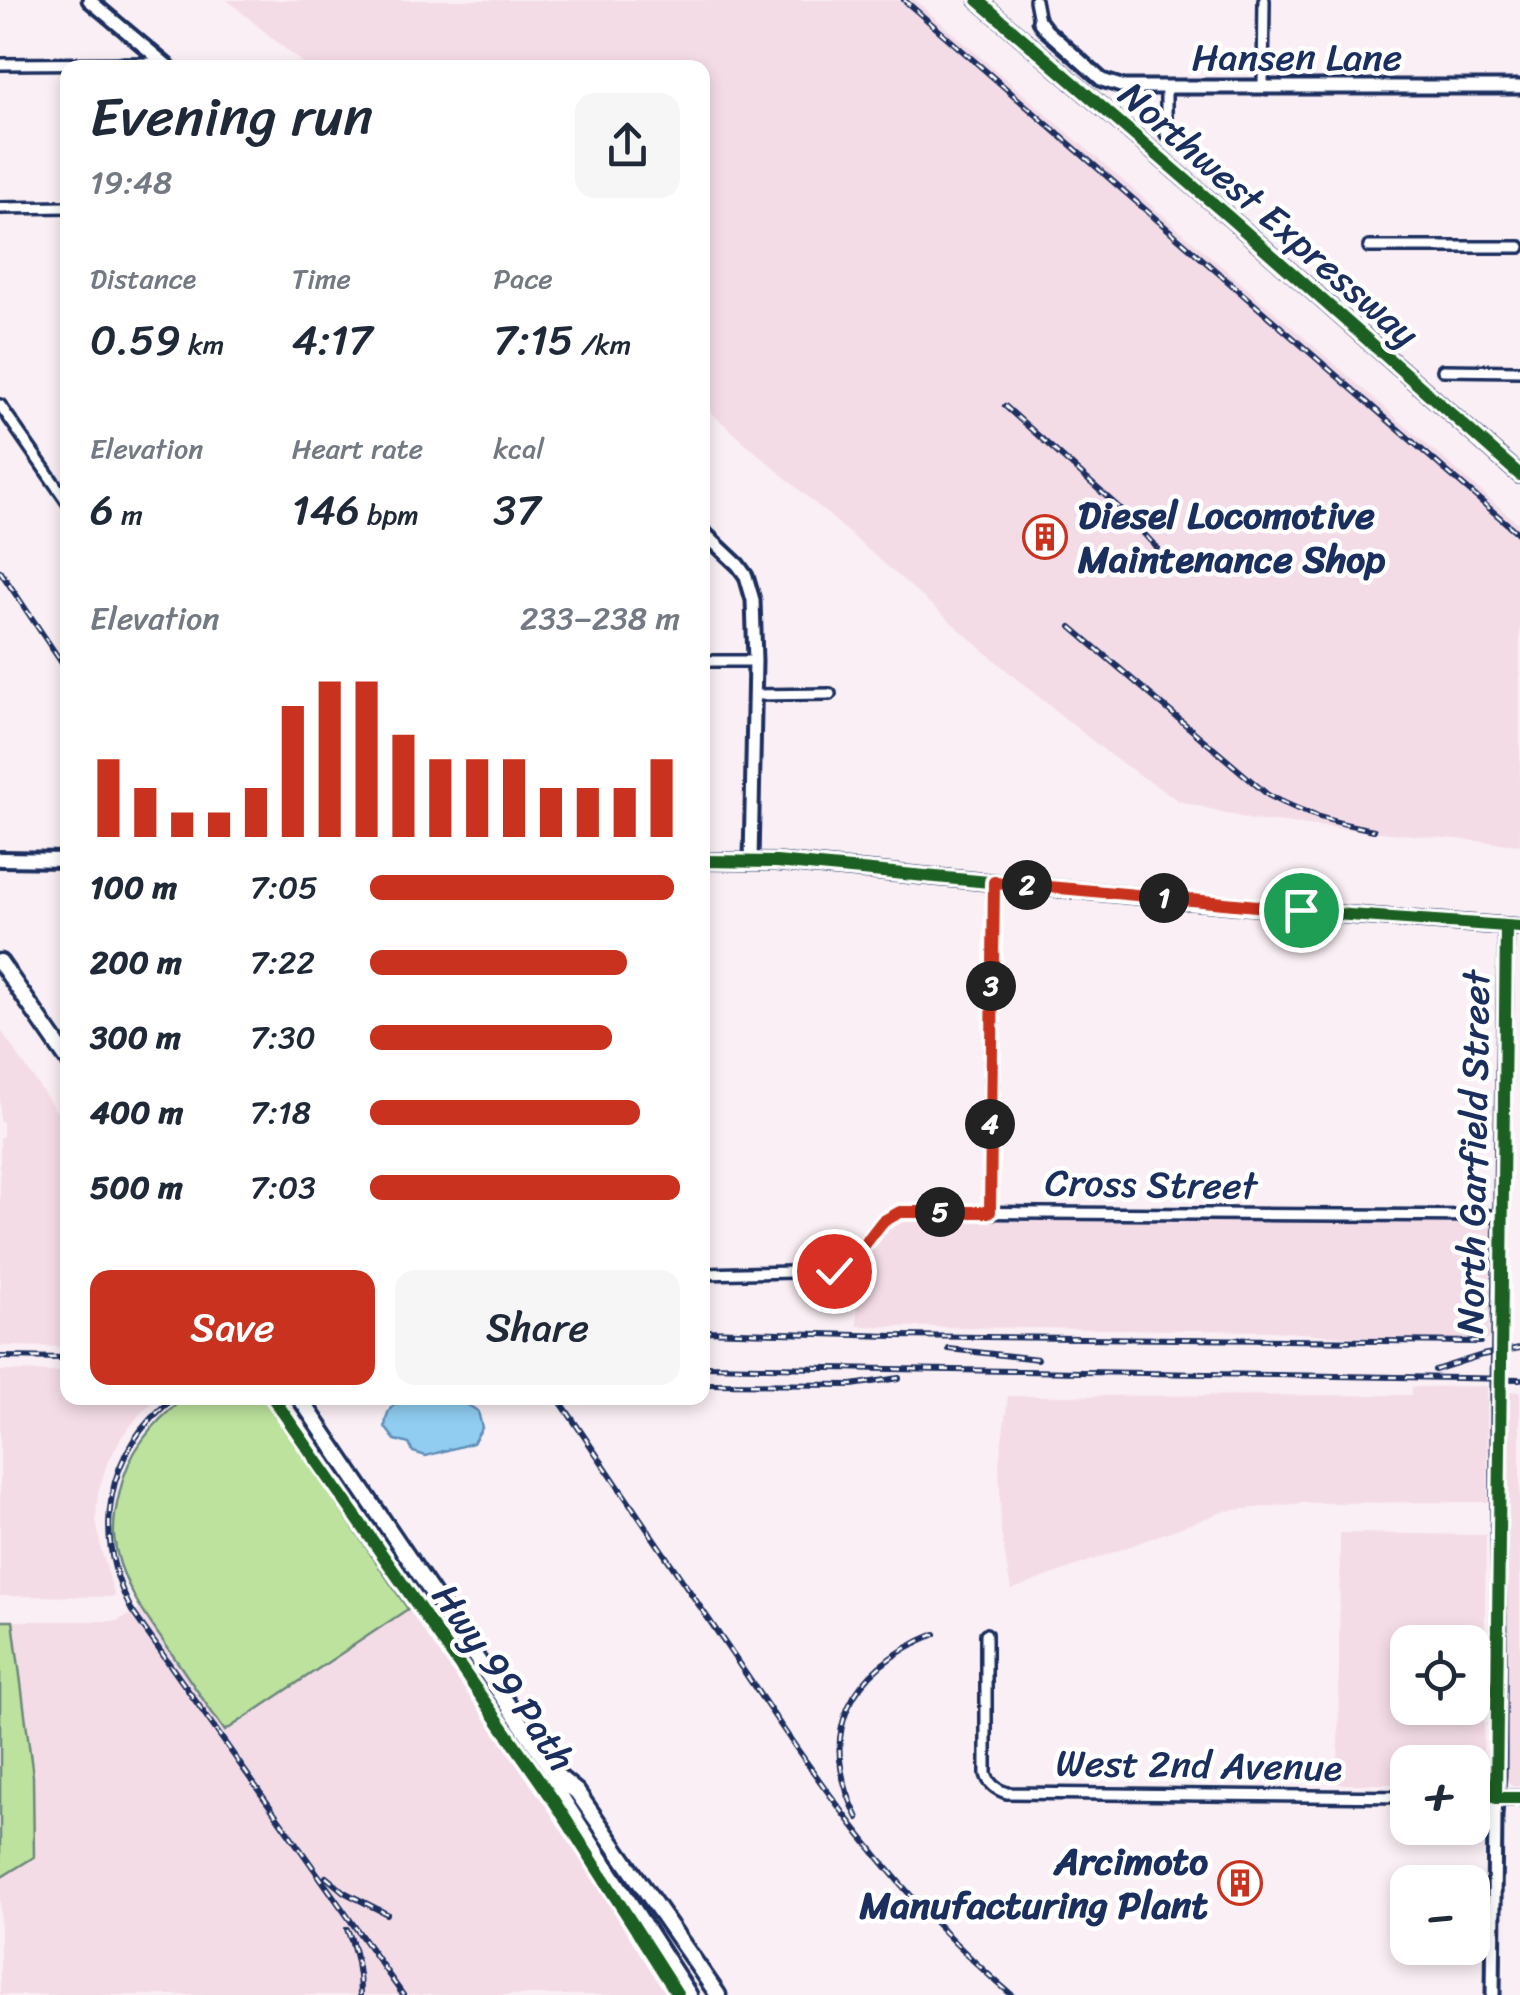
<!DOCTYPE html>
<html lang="en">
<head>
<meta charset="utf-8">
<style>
	:root { --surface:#fff; --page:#f6f6f7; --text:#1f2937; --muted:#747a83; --accent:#c8321e }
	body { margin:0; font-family:Sriracha,sans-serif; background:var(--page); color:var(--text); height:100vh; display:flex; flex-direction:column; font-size:38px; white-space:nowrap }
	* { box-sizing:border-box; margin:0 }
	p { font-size:32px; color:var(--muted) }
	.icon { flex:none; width:55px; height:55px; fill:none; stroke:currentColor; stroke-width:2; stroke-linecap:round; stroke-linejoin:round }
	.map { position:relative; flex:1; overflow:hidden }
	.drawer { position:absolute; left:60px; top:60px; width:650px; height:1345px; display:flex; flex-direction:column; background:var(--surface); border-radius:20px; box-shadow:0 5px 15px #0003 }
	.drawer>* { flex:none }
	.buttons { position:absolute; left:1390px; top:1625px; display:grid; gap:20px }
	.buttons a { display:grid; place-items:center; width:100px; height:100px; border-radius:20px; background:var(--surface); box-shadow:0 5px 15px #0003; font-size:50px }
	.pin { position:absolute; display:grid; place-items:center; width:85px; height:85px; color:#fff; margin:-42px; border:5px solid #fff; border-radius:50%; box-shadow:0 2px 10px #0007 }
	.km { position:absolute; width:50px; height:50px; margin:-25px; border-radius:50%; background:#222; color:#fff; font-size:28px; line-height:50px; text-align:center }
	.round { display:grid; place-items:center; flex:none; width:105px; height:105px; border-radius:20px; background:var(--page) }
	.headline { display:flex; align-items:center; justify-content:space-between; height:170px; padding:0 30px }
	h1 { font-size:55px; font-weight:600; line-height:75px }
	.stats { display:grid; grid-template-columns:repeat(3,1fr); gap:15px; height:170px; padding:10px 30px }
	.stats div { display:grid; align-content:center }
	.stats b { font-size:42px; font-weight:600 }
	.stats small { font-size:28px; font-weight:400 }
	.stats p { font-size:28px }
	.chart { height:280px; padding:20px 30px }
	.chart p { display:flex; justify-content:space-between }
	.chart svg { width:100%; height:180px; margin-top:10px; stroke:var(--accent); stroke-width:6 }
	.action { display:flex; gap:20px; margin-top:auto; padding:20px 30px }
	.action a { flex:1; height:115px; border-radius:20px; background:var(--accent); color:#fff; font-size:40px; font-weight:600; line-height:115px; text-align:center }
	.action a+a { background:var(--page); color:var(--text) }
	ul { padding:0 30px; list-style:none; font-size:32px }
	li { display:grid; grid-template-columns:160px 120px 1fr; align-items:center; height:75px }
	li i { height:25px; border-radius:12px; background:var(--accent) }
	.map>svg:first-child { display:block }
	.built { fill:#f4dce7; fill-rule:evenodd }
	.green { fill:#bce29d; stroke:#6c887e; stroke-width:2.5 }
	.water { fill:#90cdf1; stroke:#618eb6; stroke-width:2.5 }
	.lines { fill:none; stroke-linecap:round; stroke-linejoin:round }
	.minor-casing { stroke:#1b2f5e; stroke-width:16 }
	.tertiary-casing { stroke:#1b2f5e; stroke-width:19 }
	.secondary-casing { stroke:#1b2f5e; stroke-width:20 }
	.primary-casing { stroke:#1b2f5e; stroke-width:21 }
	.minor { stroke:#fff; stroke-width:9 }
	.tertiary { stroke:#fff; stroke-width:11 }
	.secondary { stroke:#fff; stroke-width:12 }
	.primary { stroke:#fff; stroke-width:14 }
	.rail-casing { stroke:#1b2f5e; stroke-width:6 }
	.rail { stroke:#fff; stroke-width:2.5; stroke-dasharray:8; stroke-linecap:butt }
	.cycleway-casing { stroke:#fff; stroke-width:19 }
	.cycleway { stroke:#1b5e20; stroke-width:12 }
	.route-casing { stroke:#fff; stroke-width:20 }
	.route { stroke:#c8321e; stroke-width:12 }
	.labels { text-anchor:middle; stroke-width:9; stroke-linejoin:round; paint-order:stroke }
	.street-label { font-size:38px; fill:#1b2f5e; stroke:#fff }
	.poi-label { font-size:38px; font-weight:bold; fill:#1b2f5e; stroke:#fff; text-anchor:start }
</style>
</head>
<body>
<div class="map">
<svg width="1520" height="1995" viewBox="0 0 1520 1995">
	<rect width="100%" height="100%" fill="#faeff4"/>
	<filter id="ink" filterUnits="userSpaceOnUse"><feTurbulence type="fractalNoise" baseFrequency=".01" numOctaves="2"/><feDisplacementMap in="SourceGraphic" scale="20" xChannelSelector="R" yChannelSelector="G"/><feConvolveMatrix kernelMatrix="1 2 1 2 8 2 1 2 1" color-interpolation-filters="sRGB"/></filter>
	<g filter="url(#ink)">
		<g class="built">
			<path d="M 227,0 L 915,0 L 1520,525 L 1520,845 L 1252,820 L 1179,801 L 1111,756 L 1012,675 L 703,406 L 702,68 L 307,67 Z"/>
			<path d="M 0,1029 L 67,1127 L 67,1347 L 0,1346 L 0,1137 L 3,1136 L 3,1122 L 0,1121 Z"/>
			<path d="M 910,1221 L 1486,1221 L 1491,1224 L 1489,1340 L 1405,1340 L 1271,1331 L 857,1326 L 857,1278 L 859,1269 L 875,1238 L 887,1227 L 897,1222 Z"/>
			<path d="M 0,1371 L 67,1372 L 68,1398 L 156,1398 L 139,1415 L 121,1438 L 107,1464 L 98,1492 L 96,1519 L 101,1549 L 115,1597 L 0,1596 Z"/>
			<path d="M 1487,1386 L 1488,1502 L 1302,1503 L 1225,1511 L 1011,1590 L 1001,1532 L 999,1463 L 1008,1396 L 1411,1395 L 1412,1387 Z"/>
			<path d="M 1509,1391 L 1520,1392 L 1520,1786 L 1513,1786 L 1507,1780 Z"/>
			<path d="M 1340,1533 L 1486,1535 L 1483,1776 L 1474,1784 L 1472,1762 L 1408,1762 L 1407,1784 L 1338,1784 ZM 1408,1642 L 1472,1642 L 1472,1708 L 1408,1708 Z"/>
			<path d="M 141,1609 L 225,1731 L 408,1609 L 589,1864 L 676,1995 L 0,1995 L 0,1878 L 34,1857 L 33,1776 L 13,1621 L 117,1621 Z"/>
		</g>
		<g class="green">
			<path d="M 184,1398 L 265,1398 L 408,1609 L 225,1731 C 207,1706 190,1680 172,1654 C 147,1618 119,1582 114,1537 C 113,1522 116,1506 120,1491 C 128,1451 153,1423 184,1398 Z"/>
			<path d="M 0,1621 L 13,1621 L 33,1776 L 34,1857 L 0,1878 Z"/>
		</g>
		<path class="water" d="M 415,1400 L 466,1404 L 478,1411 L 482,1428 L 473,1443 L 426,1456 L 413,1452 L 409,1444 L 395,1440 L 385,1427 C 387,1404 394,1403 415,1400 Z"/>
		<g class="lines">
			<g class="minor-casing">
				<g id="minor">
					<path d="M 1035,0 L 1039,21"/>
					<path d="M 0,64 L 164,63"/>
					<path d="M 1263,87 L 1264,0"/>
					<path d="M 1166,134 L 1166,87"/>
					<path d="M 0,208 L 68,207"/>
					<path d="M 1369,247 L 1520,247"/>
					<path d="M 1443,370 L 1520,371"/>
					<path d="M 0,405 L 68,503"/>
					<path d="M 702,661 L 755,661"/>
					<path d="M 754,695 L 830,694"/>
					<path d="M 990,1212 L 994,882"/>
					<path d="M 702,1274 L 834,1271 L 853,1258 L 881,1223 L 901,1212 L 1502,1216"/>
					<path d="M 986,1634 L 986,1774 C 989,1785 997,1790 1007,1793 L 1408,1797"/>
					<path d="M 1472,1798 L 1496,1798"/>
				</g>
			</g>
			<g class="tertiary-casing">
				<g id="tertiary">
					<path d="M 89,0 L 170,68"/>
					<path d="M 1039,21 L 1046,30 L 1102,80 L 1124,87 L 1520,87"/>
					<path d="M 702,531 L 738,565 L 746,576 L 753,600 L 755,661 L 751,861"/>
					<path d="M 1496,1798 L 1520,1798"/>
					<path d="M 1493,1995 L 1495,1816 L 1498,1775 L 1499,1388 L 1506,927"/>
				</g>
			</g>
			<g class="secondary-casing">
				<g id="secondary">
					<path d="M 978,0 L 1230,218 L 1520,475"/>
					<path d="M 0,859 L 68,860"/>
					<path d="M 702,861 L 776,862 L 1321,913 L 1520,927"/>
				</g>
			</g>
			<g class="primary-casing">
				<g id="primary">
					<path d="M 0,962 L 68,1060"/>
					<path d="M 300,1398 L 555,1774 L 577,1792 L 718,1995"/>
					<path d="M 555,1775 L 562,1798 L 689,1995"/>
				</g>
			</g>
			<use href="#minor" class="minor"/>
			<use href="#tertiary" class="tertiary"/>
			<use href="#secondary" class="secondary"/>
			<use href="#primary" class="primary"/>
			<g class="rail-casing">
				<g id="rail">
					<path d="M 904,0 L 1520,535"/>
					<path d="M 1005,406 L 1125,513 L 1157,548"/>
					<path d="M 0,571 L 68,672"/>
					<path d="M 1071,627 L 1268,795 C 1307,815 1331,822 1374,830"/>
					<path d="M 702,1331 L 894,1336 L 1480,1342"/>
					<path d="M 949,1349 L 1038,1359"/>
					<path d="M 0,1357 L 68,1358"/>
					<path d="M 702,1366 L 1520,1379"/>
					<path d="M 1435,1370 L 1482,1355 L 1520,1348"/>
					<path d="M 702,1384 L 852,1385 L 899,1378"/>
					<path d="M 174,1398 C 104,1451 92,1536 132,1611 L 403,1995"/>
					<path d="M 558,1398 C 616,1484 675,1569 733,1655 C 815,1777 898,1900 1012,1995"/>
					<path d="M 858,1818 C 815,1732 850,1669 935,1634"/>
					<path d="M 326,1877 L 344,1892 L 387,1914"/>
					<path d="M 347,1929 C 356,1950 360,1972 360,1995"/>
				</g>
			</g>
			<use href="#rail" class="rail"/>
			<g class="cycleway-casing">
				<g id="cycleway">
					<path d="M 978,0 L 1230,218 L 1520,475"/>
					<path d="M 702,861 L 776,862 L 1321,913 L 1520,927"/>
					<path d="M 1506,927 L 1496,1798 L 1520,1798"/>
					<path d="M 273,1398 L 554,1801 L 678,1995"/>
				</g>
			</g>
			<use href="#cycleway" class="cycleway"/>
		</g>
	</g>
	<g class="lines" filter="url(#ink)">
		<g class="route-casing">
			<path id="route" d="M 834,1271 L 854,1258 L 882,1222 L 900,1212 L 990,1212 L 994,882 L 1301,910"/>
		</g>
		<use href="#route" class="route"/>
	</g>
	<defs>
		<g id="building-ring" transform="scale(2.25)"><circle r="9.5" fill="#fff" stroke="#c8321e" stroke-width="1.5"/><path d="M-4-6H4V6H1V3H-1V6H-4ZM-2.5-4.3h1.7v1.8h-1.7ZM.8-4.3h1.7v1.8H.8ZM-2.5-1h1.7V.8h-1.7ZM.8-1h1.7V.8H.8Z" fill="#c8321e"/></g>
	</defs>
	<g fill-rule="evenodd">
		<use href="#building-ring" x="1045" y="537"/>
		<use href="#building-ring" x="1240" y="1883"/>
	</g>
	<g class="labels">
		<g class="street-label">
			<text x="1297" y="70">Hansen Lane</text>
			<text transform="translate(1269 214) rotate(41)" y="13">Northwest Expressway</text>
			<text transform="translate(1473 1152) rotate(-89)" y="13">North Garfield Street</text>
			<text transform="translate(1151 1184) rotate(1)" y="13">Cross Street</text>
			<text transform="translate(504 1677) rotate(55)" y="13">Hwy 99 Path</text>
			<text transform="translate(1199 1765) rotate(1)" y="13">West 2nd Avenue</text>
		</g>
		<g class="poi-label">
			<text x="1078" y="528">Diesel Locomotive<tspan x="1078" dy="44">Maintenance Shop</tspan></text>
			<text x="1208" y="1874" text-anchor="end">Arcimoto<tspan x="1208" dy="44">Manufacturing Plant</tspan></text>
		</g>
	</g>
</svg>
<div class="buttons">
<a><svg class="icon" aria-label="locate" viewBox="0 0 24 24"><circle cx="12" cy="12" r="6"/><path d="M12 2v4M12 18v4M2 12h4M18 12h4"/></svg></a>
<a>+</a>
<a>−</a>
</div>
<div class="pin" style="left:1301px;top:910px;background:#1e9e55"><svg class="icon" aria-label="arrive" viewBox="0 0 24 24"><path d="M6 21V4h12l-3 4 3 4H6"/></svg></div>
<div class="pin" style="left:834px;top:1271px;background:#d93025"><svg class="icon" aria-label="check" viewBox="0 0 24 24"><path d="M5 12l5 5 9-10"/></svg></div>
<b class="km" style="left:1164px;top:898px">1</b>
<b class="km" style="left:1027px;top:885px">2</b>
<b class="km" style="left:991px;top:986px">3</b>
<b class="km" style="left:990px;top:1124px">4</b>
<b class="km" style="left:940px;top:1212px">5</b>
<section class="drawer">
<div class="headline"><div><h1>Evening run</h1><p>19:48</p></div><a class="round"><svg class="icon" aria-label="share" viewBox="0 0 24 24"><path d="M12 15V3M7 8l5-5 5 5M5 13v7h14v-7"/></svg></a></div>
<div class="stats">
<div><p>Distance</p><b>0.59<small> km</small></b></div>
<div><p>Time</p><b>4:17</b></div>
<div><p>Pace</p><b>7:15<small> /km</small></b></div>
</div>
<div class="stats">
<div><p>Elevation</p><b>6<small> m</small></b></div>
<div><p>Heart rate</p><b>146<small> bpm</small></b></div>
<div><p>kcal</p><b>37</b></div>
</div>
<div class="chart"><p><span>Elevation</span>233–238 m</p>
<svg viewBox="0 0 160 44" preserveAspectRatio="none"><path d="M5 44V25M15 44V32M25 44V38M35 44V38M45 44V32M55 44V12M65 44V6M75 44V6M85 44V19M95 44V25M105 44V25M115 44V25M125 44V32M135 44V32M145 44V32M155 44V25"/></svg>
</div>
<ul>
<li><b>100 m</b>7:05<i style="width:98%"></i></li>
<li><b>200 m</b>7:22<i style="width:83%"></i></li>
<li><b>300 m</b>7:30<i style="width:78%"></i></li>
<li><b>400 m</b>7:18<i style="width:87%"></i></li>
<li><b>500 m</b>7:03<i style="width:100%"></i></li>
</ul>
<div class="action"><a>Save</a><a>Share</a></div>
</section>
</div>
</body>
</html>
